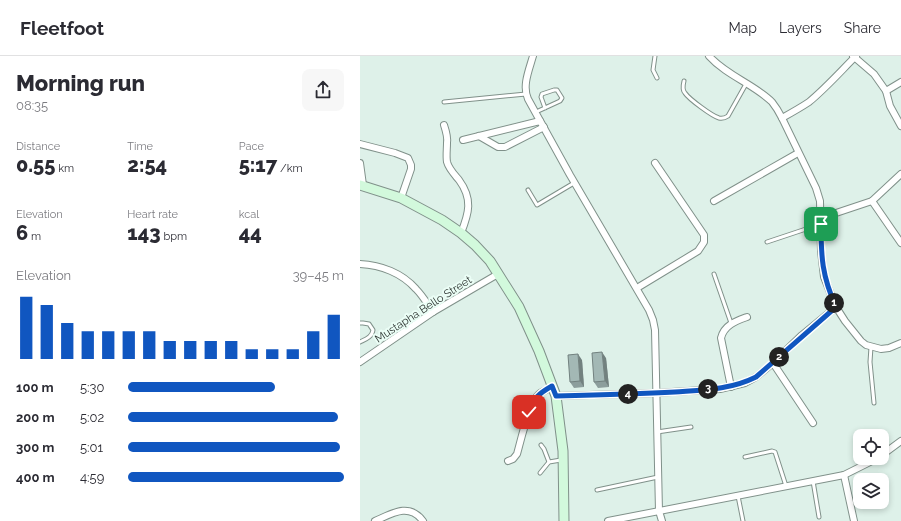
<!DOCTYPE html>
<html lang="en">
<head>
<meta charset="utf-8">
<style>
	:root { --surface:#fff; --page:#f7f7f7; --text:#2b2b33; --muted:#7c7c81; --line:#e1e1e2; --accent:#1056c0 }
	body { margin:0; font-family:Raleway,sans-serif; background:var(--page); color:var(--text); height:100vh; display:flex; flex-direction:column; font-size:15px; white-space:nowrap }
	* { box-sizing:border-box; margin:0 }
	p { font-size:13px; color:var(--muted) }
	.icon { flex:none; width:22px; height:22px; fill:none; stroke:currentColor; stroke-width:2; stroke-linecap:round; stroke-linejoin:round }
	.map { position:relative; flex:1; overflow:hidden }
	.side { display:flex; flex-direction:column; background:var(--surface); width:360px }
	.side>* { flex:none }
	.fabs { position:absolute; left:493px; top:373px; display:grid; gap:8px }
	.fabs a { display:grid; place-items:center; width:36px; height:36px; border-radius:8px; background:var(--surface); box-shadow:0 2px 6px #0003; font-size:20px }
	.pin { position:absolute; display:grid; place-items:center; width:34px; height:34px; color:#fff; margin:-17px; border-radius:8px; box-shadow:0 2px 6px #0006 }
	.km { position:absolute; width:20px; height:20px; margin:-10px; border-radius:50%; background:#222; color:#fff; font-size:11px; line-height:20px; text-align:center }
	.round { display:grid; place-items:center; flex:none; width:42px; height:42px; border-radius:8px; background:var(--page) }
	.head { display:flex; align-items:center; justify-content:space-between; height:68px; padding:0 16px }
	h1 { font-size:22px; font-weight:800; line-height:30px }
	.metrics { display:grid; grid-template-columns:repeat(3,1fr); gap:6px; height:68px; padding:4px 16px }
	.metrics div { display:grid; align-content:center }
	.metrics b { font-size:20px; font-weight:800 }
	.metrics small { font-size:11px; font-weight:400 }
	.metrics p { font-size:11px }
	.chart { height:112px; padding:8px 16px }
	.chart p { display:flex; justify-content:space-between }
	.chart svg { width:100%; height:72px; margin-top:4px; stroke:var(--accent); stroke-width:6 }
	ul { padding:0 16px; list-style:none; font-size:13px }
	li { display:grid; grid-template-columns:64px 48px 1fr; align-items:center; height:30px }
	li i { height:10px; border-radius:5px; background:var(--accent) }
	header { display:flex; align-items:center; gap:24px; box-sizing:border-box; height:56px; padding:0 20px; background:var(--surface); border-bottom:1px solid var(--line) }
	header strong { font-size:19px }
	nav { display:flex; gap:22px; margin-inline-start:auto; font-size:14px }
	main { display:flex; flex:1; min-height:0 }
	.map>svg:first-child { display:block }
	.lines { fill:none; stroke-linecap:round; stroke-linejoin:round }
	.lane-casing { stroke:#80918a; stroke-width:5 }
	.street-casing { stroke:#80918a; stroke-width:8 }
	.secondary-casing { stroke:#80918a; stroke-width:11 }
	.lane { stroke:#fff; stroke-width:3 }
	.street { stroke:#fff; stroke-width:6 }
	.secondary { stroke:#d2f9dc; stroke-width:9 }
	.wall { fill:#8c9e9c }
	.shaded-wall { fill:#72817f }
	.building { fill:#a3b8b5; stroke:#72817f }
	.route-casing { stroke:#fff; stroke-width:8 }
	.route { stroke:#1056c0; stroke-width:5 }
	.labels { text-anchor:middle; stroke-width:4; stroke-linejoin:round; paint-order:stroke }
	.street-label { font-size:11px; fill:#2b322f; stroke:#ebfef6 }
</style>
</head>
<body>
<header>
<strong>Fleetfoot</strong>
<nav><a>Map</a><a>Layers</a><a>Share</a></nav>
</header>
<main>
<section class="side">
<div class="head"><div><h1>Morning run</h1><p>08:35</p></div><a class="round"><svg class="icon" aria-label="share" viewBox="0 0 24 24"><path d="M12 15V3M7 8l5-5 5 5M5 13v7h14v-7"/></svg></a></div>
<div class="metrics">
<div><p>Distance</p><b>0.55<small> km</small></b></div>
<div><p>Time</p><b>2:54</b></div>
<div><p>Pace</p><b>5:17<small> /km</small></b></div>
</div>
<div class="metrics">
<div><p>Elevation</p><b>6<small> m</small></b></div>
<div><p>Heart rate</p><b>143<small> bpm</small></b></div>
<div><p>kcal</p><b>44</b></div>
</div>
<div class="chart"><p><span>Elevation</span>39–45 m</p>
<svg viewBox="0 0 160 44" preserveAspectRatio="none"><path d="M5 44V6M15 44V11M25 44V22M35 44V27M45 44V27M55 44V27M65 44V27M75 44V33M85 44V33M95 44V33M105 44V33M115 44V38M125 44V38M135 44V38M145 44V27M155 44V17"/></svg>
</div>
<ul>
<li><b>100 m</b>5:30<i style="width:68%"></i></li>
<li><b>200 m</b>5:02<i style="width:97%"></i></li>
<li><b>300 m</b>5:01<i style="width:98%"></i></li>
<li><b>400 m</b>4:59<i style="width:100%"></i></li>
</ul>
</section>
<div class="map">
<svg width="541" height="465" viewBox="0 0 541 465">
	<rect width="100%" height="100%" fill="#def1e9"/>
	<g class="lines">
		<g class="lane-casing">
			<g id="lane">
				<path d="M 295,0 L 293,14 L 297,22"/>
				<path d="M 324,25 C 323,29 322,34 325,37 C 329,43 352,60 359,62 C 363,63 365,62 368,60 L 386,28"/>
				<path d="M 84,46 L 166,38"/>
				<path d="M 176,56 L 200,45 L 202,42 L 197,34 L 194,34 L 182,38 L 181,41 L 185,52"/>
				<path d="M 168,134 L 177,149 L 214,127"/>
				<path d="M 407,186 L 461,168"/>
				<path d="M 354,218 L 371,267"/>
				<path d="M 0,267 L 3,267 L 9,268 L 13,274 C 12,281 6,283 0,286"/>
				<path d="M 511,291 L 510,306 L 514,347"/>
				<path d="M 297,376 L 331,371"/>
				<path d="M 181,389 L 184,393 L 189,406"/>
				<path d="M 385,401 L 412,395 L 415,396 L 426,430"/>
				<path d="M 180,417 L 189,406 L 201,404"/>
				<path d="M 453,425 L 459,461"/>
				<path d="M 237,434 L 298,421"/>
				<path d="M 378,440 L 383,465"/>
			</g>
		</g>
		<g class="street-casing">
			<g id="street">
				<path d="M 173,0 C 169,14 162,30 168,43 L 210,119 L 289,254 L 293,264 L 295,274 L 299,455 L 302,465"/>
				<path d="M 349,0 C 367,20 394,28 412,46 C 416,51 419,56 422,62 L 456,132 L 460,145 L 461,195 L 464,221 L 476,251 L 485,265 L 501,285 L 506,289 L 521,293 L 529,292 L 541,287"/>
				<path d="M 493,0 L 514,18 L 526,35 L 541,26"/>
				<path d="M 526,35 L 530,50 L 541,70"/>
				<path d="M 422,62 C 431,57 440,52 449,46 C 466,32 481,15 496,0"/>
				<path d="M 84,69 C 86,75 88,81 87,87 C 87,93 86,100 87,106 C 89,113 94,118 99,124 C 113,143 109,157 101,177"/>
				<path d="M 119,80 L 138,91 L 145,91 L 184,71"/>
				<path d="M 103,84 L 180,65"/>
				<path d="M 0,88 L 35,97 L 48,102 L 51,109 L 51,113 L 41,142"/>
				<path d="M 0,107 L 3,129"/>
				<path d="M 354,145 L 438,97"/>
				<path d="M 512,145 L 541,187"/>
				<path d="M 461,162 L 512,145 L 541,118"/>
				<path d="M 0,208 C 21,209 42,217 56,233 C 63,240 68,249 73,256"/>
				<path d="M 277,232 L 338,195 L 344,186 L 344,179 L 295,107"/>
				<path d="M 0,306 L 73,256 L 138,218"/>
				<path d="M 413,307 L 453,367"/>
				<path d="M 371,331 L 361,282 C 364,269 376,265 387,261"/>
				<path d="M 196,340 L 296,337 L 360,333 L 385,327 L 396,321 L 413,307 L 442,279 L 476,251"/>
				<path d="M 522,399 L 541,385"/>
				<path d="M 148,405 L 153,403 L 157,398 C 161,384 169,347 179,338 C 182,335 188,333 193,331"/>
				<path d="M 484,419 L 494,465"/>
				<path d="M 15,465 C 31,458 49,446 63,465"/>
				<path d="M 248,465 L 484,419 L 518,402"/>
			</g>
		</g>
		<g class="secondary-casing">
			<path id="secondary" d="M 0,129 L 41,142 L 82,164 L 101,177 L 115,189 L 130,205 L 159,251 L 179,295 L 196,340 L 203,395 L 204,465"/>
		</g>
		<use href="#lane" class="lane"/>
		<use href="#street" class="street"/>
		<use href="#secondary" class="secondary"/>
	</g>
	<g class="wall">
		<path d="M 246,302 L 249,331 L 238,332 L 234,326 Z"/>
		<path d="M 222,304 L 224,331 L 214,332 L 210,326 Z"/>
	</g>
	<g class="shaded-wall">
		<path d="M 242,296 L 246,302 L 249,331 L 245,325 Z"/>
		<path d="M 218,298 L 222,304 L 224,331 L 220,325 Z"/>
	</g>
	<g class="building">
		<path d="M 242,296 L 245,325 L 234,326 L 232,297 Z"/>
		<path d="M 218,298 L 220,325 L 210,326 L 208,299 Z"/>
	</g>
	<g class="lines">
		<g class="route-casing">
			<path id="route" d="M 169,356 C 175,341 178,338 192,330 L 196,340 C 236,339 276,338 315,336 C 343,334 370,334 396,321 L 476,251 C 462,220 461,201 461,168"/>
		</g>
		<use href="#route" class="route"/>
	</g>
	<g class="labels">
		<g class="street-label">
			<text transform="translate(63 253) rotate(-33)" y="4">Mustapha Bello Street</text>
		</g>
	</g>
</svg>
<div class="fabs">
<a><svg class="icon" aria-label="locate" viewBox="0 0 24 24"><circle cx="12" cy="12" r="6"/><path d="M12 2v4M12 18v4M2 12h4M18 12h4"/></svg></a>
<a><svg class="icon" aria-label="layers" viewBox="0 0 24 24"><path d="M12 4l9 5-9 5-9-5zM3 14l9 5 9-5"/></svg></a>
</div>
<div class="pin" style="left:461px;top:168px;background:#1e9e55"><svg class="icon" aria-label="arrive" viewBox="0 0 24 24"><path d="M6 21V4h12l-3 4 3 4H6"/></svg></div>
<div class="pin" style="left:169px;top:356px;background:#d93025"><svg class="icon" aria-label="check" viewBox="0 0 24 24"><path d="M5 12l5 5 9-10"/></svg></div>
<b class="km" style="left:474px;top:247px">1</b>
<b class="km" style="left:419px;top:301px">2</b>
<b class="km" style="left:348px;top:333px">3</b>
<b class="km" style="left:268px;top:338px">4</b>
</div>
</main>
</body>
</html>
